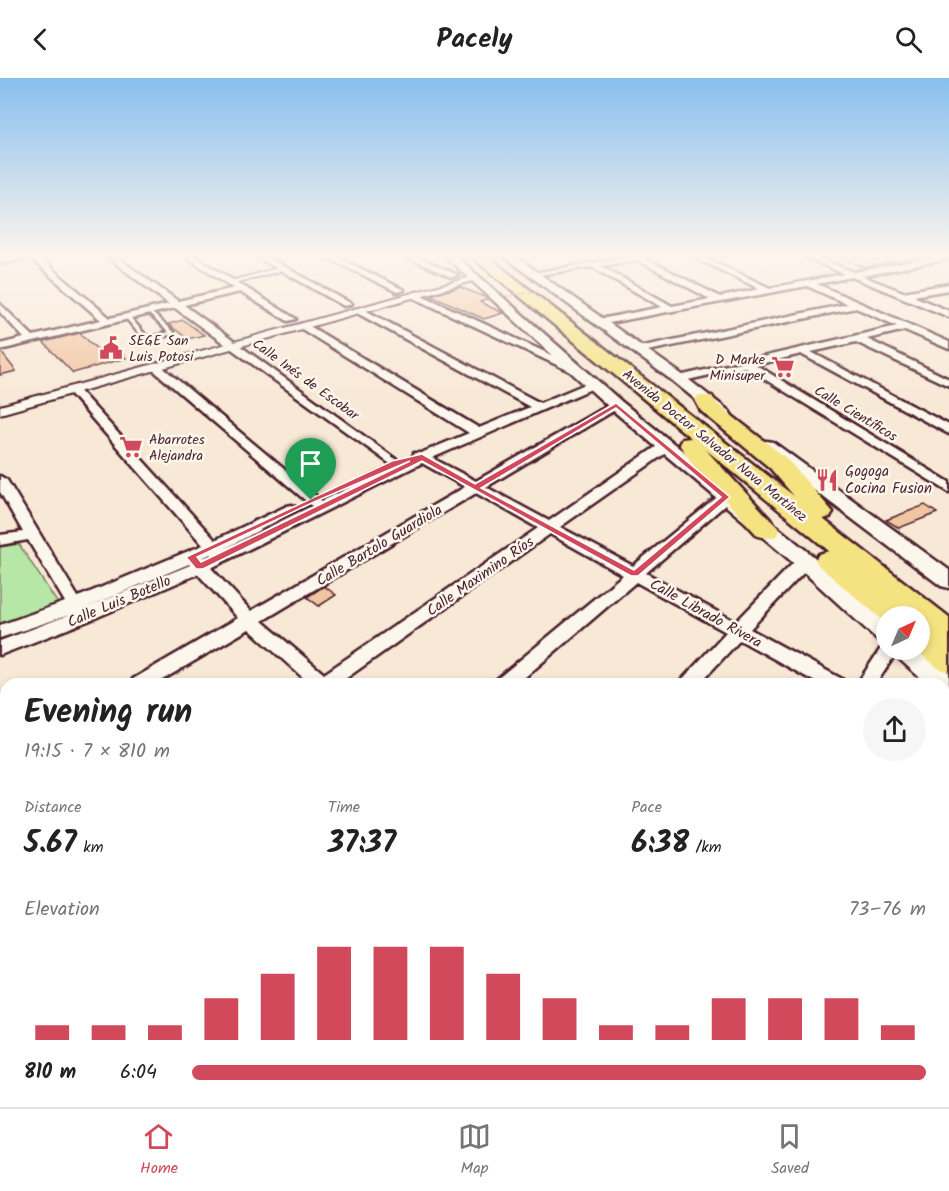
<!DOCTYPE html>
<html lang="en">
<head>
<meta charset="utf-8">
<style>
	:root { --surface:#fff; --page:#f6f6f6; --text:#222; --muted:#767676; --line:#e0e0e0; --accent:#d1495b }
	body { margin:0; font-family:Kalam,sans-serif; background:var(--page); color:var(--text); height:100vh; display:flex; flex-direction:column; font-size:22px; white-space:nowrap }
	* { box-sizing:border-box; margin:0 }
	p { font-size:20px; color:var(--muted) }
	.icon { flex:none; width:33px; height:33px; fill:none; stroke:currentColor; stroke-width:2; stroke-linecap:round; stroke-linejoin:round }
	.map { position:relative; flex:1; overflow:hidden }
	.sheet { position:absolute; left:0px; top:600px; width:950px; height:429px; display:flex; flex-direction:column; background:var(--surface); border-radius:18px 18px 0 0; box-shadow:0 3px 9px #0003 }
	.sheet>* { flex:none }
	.needle { width:39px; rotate:44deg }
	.buttons { position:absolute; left:876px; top:528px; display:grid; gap:12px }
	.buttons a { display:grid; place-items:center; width:54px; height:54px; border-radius:50%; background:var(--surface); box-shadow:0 3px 9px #0003; font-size:30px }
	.pin { position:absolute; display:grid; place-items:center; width:51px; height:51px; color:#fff; margin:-62px -26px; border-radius:50% 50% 50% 0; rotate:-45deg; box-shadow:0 0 6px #0007 }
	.pin .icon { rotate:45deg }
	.round { display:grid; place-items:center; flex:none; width:63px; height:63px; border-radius:32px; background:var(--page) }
	.overview { display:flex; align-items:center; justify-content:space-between; height:102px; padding:0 24px }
	h1 { font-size:33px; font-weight:700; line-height:45px }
	.figures { display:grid; grid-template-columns:repeat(3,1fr); gap:9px; height:102px; padding:6px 24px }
	.figures div { display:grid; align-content:center }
	.figures b { font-size:30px; font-weight:700 }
	.figures small { font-size:16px; font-weight:400 }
	.figures p { font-size:16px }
	.chart { height:168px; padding:12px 24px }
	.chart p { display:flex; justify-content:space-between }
	.chart svg { width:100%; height:108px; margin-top:6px; stroke:var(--accent); stroke-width:6 }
	ul { padding:0 24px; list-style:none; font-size:20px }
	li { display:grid; grid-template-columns:96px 72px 1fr; align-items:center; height:45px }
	li i { height:15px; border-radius:8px; background:var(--accent) }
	header { display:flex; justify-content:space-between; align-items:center; height:78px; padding:0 24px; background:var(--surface); font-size:27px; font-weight:700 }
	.tabs { display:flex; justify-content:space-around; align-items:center; height:84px; border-top:2px solid var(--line); background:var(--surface); font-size:16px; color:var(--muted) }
	.tabs a { display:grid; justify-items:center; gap:3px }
	.tabs .on { color:var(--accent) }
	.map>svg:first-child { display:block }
	.green { fill:#b6e7a7; stroke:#808369; stroke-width:1.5 }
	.building { fill:#f2c5a2; stroke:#4a1f2b; stroke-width:1.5 }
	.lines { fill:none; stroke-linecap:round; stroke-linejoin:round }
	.service-casing { stroke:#4a1f2b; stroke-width:5 }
	.pedestrian-casing { stroke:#4a1f2b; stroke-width:4 }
	.minor-casing { stroke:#4a1f2b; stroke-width:5 }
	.tertiary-casing { stroke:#4a1f2b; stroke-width:4 }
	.secondary-casing { stroke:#4a1f2b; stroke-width:5 }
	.motorway-casing { stroke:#4a1f2b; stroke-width:5 }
	.service { fill:#fbf7ec; fill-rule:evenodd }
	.pedestrian { fill:#fbf7ec; fill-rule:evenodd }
	.minor { fill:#fbf7ec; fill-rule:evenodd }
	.tertiary { fill:#fbf7ec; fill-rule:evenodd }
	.secondary { fill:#fbf7ec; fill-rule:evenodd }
	.motorway { fill:#f5e382; fill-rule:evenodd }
	.path-bridge { stroke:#4a1f2b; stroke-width:1.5; stroke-dasharray:1 2; stroke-linecap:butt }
	.route { fill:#d1495b; stroke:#fff; stroke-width:1.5; fill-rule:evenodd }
	.labels { text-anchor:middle; stroke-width:5; stroke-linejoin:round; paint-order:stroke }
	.far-poi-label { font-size:14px; fill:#4a1f2b; stroke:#fbf7ec; text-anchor:start }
	.far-street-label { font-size:14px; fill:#4a1f2b; stroke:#fbf7ec }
	.poi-label { font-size:15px; fill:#4a1f2b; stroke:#fbf7ec; text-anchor:start }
	.street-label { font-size:15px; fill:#4a1f2b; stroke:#fbf7ec }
</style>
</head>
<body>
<header><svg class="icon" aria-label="back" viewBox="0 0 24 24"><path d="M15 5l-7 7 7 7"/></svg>Pacely<svg class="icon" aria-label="search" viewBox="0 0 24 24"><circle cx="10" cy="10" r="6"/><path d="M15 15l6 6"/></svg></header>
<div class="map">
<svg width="949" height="1029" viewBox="0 0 949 1029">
	<rect width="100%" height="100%" fill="#f8e8d6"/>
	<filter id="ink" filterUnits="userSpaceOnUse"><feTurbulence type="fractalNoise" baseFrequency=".0167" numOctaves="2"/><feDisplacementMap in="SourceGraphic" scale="12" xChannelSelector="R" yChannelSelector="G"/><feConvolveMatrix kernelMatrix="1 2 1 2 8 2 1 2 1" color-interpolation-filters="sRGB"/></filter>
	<g filter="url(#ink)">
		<g class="green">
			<path d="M 19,466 L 62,532 L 0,556 L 0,469 Z"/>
			<path d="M 11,1023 L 274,1023 L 268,1029 L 4,1029 Z"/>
		</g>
		<g class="building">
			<path d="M 840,179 L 895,179 L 895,184 L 865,190 Z"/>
			<path d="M 460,209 L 487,220 L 489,221 L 480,224 L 503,235 L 484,241 L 431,217 Z"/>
			<path d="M 183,242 L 204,257 L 188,261 L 168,246 Z"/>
			<path d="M 80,255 L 98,272 L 112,268 L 126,280 L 73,295 L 43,264 Z"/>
			<path d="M 0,274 L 1,274 L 16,293 L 0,297 Z"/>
			<path d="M 925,427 L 937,435 L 899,450 L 886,442 Z"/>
			<path d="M 324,508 L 336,517 L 319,528 L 307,519 Z"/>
		</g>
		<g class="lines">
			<g class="service-casing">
				<path id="service" d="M 149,232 L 173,254 L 173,256 L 145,263 L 125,239 L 129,238 L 148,260 L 168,254 L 147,234 L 147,233 Z"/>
			</g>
			<g class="pedestrian-casing">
				<path id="pedestrian" d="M 282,189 L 284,192 L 230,206 L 227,204 Z"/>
			</g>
			<g class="minor-casing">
				<g id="minor">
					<path d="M 29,179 L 38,179 L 110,240 L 169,226 L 107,179 L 116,179 L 178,223 L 234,210 L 186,179 L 196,179 L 296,241 L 288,243 L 240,214 L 184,227 L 401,385 L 413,379 L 414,375 L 421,375 L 469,355 L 300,250 L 300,246 L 306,246 L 479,350 L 530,329 L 357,235 L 357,231 L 363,231 L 540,325 L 590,304 L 598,304 L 598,308 L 432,380 L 476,403 L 612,325 L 620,325 L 620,329 L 486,409 L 549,443 L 660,366 L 670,366 L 671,369 L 670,372 L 560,449 L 633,488 L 721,416 L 731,416 L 733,419 L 731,422 L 646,495 L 736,544 L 799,479 L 811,479 L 813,483 L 811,487 L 750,551 L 842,601 L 844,606 L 819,606 L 740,562 L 699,606 L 678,606 L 726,554 L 636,504 L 517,606 L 495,606 L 497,601 L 623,497 L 550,456 L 338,606 L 310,606 L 249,551 L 155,606 L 131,606 L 133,601 L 238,540 L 198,496 L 88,543 L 0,577 L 0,563 L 72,536 L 0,560 L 0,547 L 65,524 L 28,462 L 0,467 L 0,457 L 23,454 L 0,414 L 0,398 L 7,402 L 78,519 L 203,467 L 69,314 L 69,310 L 77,310 L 215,462 L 287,428 L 292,427 L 299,431 L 224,471 L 312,428 L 152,291 L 152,287 L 160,287 L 322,423 L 393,388 L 175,230 L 0,272 L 0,266 L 24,260 L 0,234 L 0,226 L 33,258 L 101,242 ZM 422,385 L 465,409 L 251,533 L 211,490 ZM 476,415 L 538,450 L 324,596 L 262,543 ZM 211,476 L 212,477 L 201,480 ZM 189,486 L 190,487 L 85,530 Z"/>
					<path d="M 257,179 L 267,179 L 352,226 L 344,228 Z"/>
					<path d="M 327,179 L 337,179 L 404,212 L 397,214 Z"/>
					<path d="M 406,179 L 417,179 L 458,197 L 451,199 Z"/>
					<path d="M 628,179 L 648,179 L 646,181 L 720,219 L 760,211 L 693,179 L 704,179 L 770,210 L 844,196 L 805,179 L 816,179 L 854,194 L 936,179 L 949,179 L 949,181 L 862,198 L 903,214 L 949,206 L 949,212 L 913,218 L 949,233 L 949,239 L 852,199 L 817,206 L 949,264 L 949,271 L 905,252 L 867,261 L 949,301 L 949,308 L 856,264 L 811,274 L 949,347 L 949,356 L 801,276 L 756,287 L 949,404 L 949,414 L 745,289 L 679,304 L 673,301 L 679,298 L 897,248 L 856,230 L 638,275 L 634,274 L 634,270 L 847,226 L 807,208 L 598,247 L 595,246 L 595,242 L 662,229 L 592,189 L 532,198 L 528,196 ZM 637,182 L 710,221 L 672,228 L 601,188 Z"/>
					<path d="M 415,214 L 584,292 L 585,294 L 580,297 L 576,296 L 412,219 L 411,217 Z"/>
					<path d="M 886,566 L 886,572 L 898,572 L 876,606 L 857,606 L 883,567 Z"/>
					<path d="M 944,655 L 949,657 L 949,676 L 944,674 Z"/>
					<path d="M 6,674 L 6,693 L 0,695 L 0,676 Z"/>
					<path d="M 6,811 L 6,837 L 0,839 L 0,813 Z"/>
					<path d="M 949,838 L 949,873 L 944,875 L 944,841 Z"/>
					<path d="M 6,1003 L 6,1023 L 19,1023 L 16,1029 L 0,1029 L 0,1006 Z"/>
					<path d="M 265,1023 L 297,1023 L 294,1029 L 262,1029 Z"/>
					<path d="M 300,1023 L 332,1023 L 329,1029 L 297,1029 Z"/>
					<path d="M 772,1023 L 806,1023 L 809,1029 L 775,1029 Z"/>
					<path d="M 851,1023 L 881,1023 L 878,1029 L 848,1029 Z"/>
				</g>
			</g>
			<g class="tertiary-casing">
				<path id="tertiary" d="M 471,199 L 480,201 L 0,336 L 0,328 Z"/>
			</g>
			<g class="secondary-casing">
				<g id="secondary">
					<path d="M 27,179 L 26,181 L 0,186 L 0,180 Z"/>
					<path d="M 446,179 L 457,179 L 622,324 L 813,478 L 886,543 L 886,565 L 878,562 L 797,488 L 610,330 Z"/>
					<path d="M 504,179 L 516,179 L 684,298 L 729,333 L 731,336 L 729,339 L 717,339 L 674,304 Z"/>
					<path d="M 767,363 L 773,364 L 949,492 L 949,510 L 941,508 L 761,372 L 758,368 L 761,364 Z"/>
					<path d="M 920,570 L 949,595 L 949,620 L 944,618 L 944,606 L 927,606 L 896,578 L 893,572 Z"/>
				</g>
			</g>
			<g class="motorway-casing">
				<path id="motorway" d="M 472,179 L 488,179 L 794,418 L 770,390 L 701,333 L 695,322 L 698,318 L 712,318 L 717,326 L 786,380 L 833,434 L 830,439 L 823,441 L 949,539 L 949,594 L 938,590 L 916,572 L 920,572 L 920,538 L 886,538 L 886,545 L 819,488 L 815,482 L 819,476 L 829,473 L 705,371 L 780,452 L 776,458 L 767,460 L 758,458 L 693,387 L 679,366 L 682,361 L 691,360 Z"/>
			</g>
			<use href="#service" class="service"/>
			<use href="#pedestrian" class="pedestrian"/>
			<use href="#minor" class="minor"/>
			<use href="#tertiary" class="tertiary"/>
			<use href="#secondary" class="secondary"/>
			<use href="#motorway" class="motorway"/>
			<path class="path-bridge" d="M 503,219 L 534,214"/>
		</g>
	</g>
	<linearGradient id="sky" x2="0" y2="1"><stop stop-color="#87bfee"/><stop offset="0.55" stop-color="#fcf5ed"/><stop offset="1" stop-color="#fcf5ed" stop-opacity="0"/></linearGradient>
	<rect width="949" height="323" fill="url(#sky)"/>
	<path class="route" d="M 616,325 L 730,419 L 638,498 L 631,498 L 422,383 L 203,491 L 196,491 L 186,479 L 392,383 L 422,376 L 475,406 ZM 616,330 L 721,419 L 634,492 L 481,410 ZM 410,383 L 201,484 L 197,479 L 314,424 Z"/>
	<defs>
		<g id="civic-bare" transform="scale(1.8)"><path d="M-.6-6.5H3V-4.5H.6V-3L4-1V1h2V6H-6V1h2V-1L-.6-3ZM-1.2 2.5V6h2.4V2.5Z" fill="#d1495b" stroke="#fbf7ec" stroke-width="2.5" paint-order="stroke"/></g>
		<g id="supermarket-bare" transform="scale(1.8)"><path d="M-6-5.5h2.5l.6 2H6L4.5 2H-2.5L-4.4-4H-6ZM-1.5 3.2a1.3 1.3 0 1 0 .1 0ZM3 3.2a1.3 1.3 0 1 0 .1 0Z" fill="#d1495b" stroke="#fbf7ec" stroke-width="2.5" paint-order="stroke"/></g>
		<g id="restaurant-bare" transform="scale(1.8)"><path d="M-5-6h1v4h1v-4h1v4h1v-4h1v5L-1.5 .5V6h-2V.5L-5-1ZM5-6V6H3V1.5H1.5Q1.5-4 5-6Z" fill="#d1495b" stroke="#fbf7ec" stroke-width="2.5" paint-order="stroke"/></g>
	</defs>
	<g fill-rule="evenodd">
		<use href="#civic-bare" x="111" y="270"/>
		<use href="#supermarket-bare" x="783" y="289"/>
		<use href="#supermarket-bare" x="131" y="369"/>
		<use href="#restaurant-bare" x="827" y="402"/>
	</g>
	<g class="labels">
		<g class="far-poi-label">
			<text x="129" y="267">SEGE San<tspan x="129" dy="16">Luis Potosi</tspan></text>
			<text x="765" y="286" text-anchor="end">D Marke<tspan x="765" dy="16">Minisuper</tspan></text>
			<text x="149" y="366">Abarrotes<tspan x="149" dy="16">Alejandra</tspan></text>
		</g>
		<g class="far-street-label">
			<text transform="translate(306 301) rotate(36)" y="5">Calle Inés de Escobar</text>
			<text transform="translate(856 335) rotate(31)" y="5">Calle Científicos</text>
			<text transform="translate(715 367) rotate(39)" y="5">Avenida Doctor Salvador Nava Martínez</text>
		</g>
		<g class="poi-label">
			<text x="845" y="398">Gogoga<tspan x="845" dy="17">Cocina Fusion</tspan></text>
		</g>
		<g class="street-label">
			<text transform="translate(379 467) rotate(-31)" y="5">Calle Bartolo Guardiola</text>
			<text transform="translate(480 498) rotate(-35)" y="5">Calle Maximino Ríos</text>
			<text transform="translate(119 523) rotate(-23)" y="5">Calle Luis Botello</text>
			<text transform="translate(706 535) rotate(29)" y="5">Calle Librado Rivera</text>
		</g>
	</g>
</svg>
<div class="buttons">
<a><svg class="needle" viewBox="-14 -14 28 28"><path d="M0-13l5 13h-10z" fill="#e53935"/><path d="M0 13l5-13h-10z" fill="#767676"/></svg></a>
</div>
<div class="pin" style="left:311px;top:422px;background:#1e9e55"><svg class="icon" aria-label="arrive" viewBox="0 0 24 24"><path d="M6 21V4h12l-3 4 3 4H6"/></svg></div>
<section class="sheet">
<div class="overview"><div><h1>Evening run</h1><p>19:15 · 7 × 810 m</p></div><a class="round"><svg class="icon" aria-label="share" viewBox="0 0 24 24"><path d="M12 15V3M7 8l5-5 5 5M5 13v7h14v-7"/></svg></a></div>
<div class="figures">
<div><p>Distance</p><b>5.67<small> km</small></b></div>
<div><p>Time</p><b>37:37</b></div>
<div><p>Pace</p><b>6:38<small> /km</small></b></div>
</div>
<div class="chart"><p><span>Elevation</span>73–76 m</p>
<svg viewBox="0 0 160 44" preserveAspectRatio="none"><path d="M5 44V38M15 44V38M25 44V38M35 44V27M45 44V17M55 44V6M65 44V6M75 44V6M85 44V17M95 44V27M105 44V38M115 44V38M125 44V27M135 44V27M145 44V27M155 44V38"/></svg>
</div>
<ul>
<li><b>810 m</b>6:04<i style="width:100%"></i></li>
</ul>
</section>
</div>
<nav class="tabs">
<a class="on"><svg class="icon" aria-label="home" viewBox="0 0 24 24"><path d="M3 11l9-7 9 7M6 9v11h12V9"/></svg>Home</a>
<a><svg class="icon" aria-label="map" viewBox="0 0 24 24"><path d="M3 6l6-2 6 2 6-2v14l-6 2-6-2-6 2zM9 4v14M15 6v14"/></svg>Map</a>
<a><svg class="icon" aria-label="saved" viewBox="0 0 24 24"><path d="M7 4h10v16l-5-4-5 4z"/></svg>Saved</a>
</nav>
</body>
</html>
